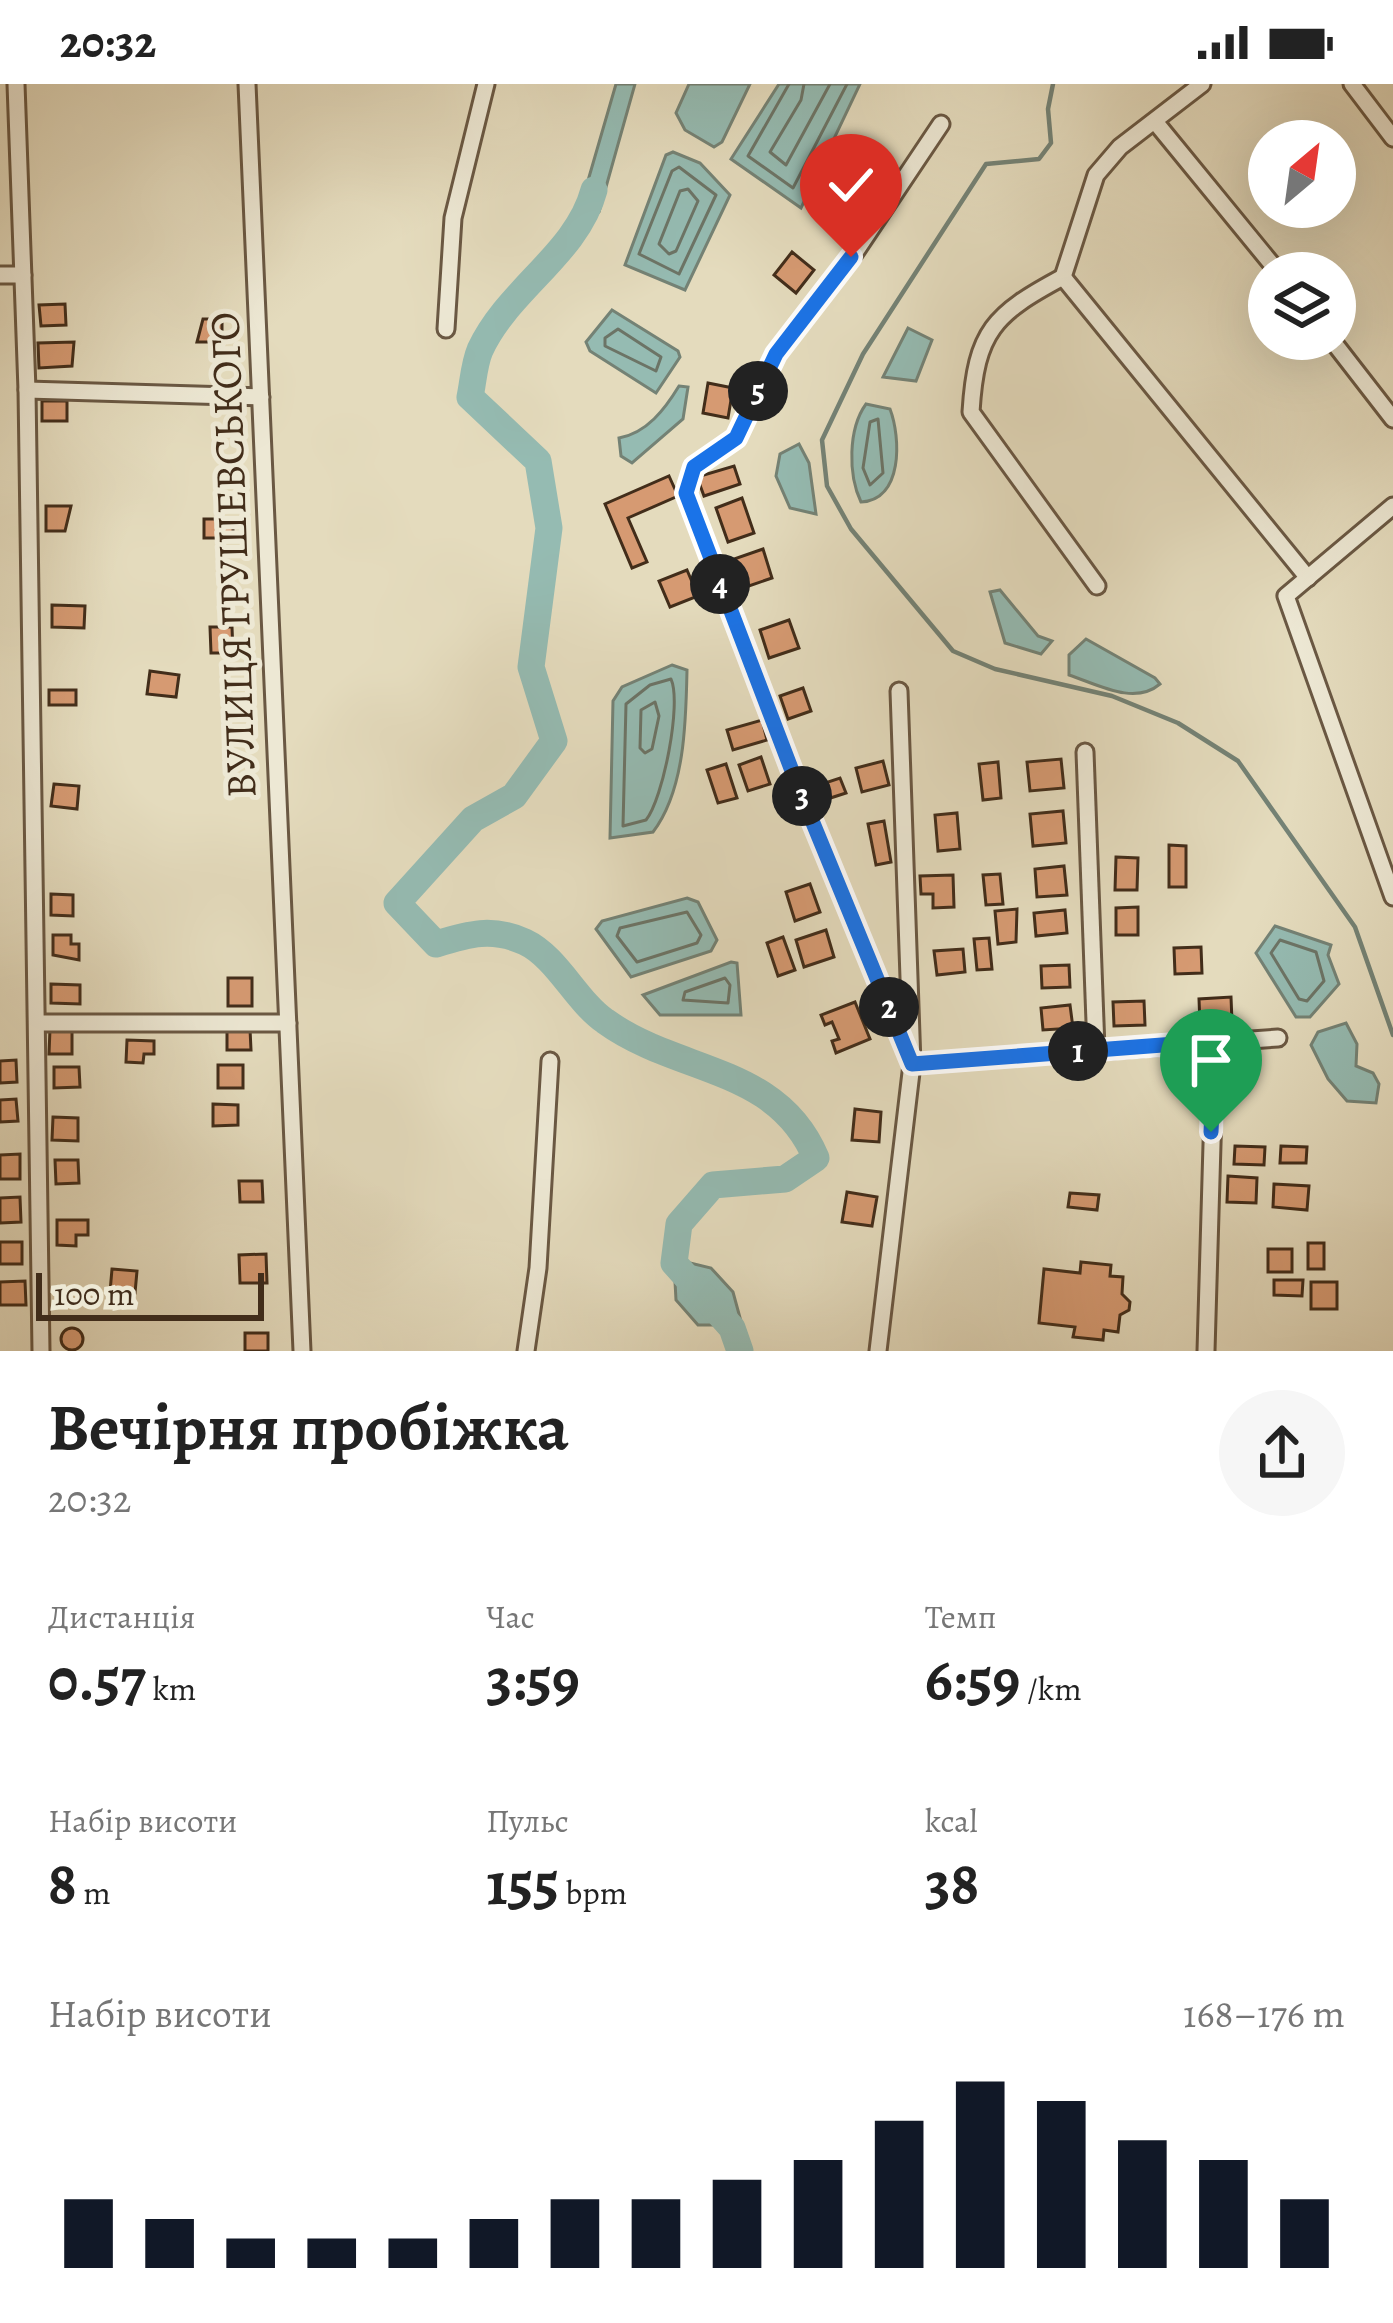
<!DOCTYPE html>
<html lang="uk">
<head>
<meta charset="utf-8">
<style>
	:root { --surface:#fff; --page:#f6f6f6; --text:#222; --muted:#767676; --accent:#111827 }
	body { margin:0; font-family:Alegreya,serif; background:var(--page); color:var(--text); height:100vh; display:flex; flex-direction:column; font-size:45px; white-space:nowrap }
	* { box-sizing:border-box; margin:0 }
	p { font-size:39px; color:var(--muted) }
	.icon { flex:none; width:66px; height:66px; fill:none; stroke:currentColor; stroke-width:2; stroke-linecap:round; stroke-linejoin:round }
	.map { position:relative; height:1267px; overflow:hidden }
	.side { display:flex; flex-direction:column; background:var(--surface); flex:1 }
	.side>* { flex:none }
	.needle { width:78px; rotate:29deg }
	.fabs { position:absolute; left:1248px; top:36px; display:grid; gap:24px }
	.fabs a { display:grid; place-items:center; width:108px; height:108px; border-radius:50%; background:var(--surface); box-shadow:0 12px 48px #0002; font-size:60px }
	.scale { position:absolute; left:36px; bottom:30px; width:228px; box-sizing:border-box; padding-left:12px; border:6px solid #422d1a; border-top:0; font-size:33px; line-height:42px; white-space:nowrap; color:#422d1a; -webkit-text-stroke:9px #ede8d4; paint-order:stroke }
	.pin { position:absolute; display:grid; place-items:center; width:102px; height:102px; color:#fff; margin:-123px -51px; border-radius:50% 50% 50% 0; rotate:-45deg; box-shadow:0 0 12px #0007 }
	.pin .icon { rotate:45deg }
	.km { position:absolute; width:60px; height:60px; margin:-30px; border-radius:50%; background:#222; color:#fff; font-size:33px; line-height:60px; text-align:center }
	.round { display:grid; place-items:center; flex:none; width:126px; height:126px; border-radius:63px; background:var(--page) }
	.headline { display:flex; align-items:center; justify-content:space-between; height:204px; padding:0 48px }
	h1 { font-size:66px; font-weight:700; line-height:90px }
	.stats { display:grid; grid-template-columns:repeat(3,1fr); gap:18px; height:204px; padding:12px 48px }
	.stats div { display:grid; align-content:center }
	.stats b { font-size:60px; font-weight:700 }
	.stats small { font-size:33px; font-weight:400 }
	.stats p { font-size:33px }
	.chart { height:336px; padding:24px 48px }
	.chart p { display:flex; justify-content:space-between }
	.chart svg { width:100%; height:216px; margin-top:12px; stroke:var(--accent); stroke-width:6 }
	.status { display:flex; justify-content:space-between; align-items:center; height:84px; padding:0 60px; background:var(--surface); direction:ltr }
	.status svg { height:33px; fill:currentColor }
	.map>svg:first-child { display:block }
	.water { fill:#95bbb2; stroke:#748275; stroke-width:3 }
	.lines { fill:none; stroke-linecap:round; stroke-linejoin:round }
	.shore { stroke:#6c7466; stroke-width:3 }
	.stream { stroke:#748275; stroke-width:4.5 }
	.river { stroke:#95bbb2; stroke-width:27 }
	.building { fill:#d69a72; stroke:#422d1a; stroke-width:3 }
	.minor-casing { stroke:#6a5843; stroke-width:21 }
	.minor { stroke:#ede8d4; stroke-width:15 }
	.route-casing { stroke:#fff; stroke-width:24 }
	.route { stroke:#1a73e8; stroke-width:15 }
	.labels { text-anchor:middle; stroke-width:10; stroke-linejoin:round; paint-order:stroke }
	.street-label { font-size:42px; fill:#422d1a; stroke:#ede8d4 }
</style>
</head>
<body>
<div class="status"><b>20:32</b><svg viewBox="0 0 49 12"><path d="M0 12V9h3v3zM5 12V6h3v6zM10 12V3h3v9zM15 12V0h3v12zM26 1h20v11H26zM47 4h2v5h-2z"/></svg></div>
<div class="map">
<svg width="1393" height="1267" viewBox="0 0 1393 1267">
	<rect width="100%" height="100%" fill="#e4dbbd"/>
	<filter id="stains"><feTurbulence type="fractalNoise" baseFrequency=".00167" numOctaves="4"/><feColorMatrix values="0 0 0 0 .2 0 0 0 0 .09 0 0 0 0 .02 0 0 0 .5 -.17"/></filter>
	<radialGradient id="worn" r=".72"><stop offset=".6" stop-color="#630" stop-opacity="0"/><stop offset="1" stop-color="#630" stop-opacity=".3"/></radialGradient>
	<g class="water">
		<path d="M 616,0 L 635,0 L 599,128 L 585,140 L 578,131 Z"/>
		<path d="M 689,0 L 750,0 L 722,58 L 714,63 L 685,46 L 676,29 Z"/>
		<path d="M 779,0 L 860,0 L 801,124 L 731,75 Z"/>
		<path d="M 673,68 L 700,79 L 730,111 L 685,206 L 625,181 L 666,71 Z"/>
		<path d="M 612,226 L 678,267 L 680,273 L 656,309 L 590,267 L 586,258 Z"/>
		<path d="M 908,244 L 932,256 L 916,297 L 883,293 Z"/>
		<path d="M 679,302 L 688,303 L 683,335 L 632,379 L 621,372 L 619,354 C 647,349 665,325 679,302 Z"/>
		<path d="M 866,320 L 890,325 C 901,354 903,416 861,418 C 848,391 848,345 866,320 Z"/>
		<path d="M 799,360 L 809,379 L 816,430 L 790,424 L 776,392 L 780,370 Z"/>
		<path d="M 1000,506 L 1038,552 L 1052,557 L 1041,570 L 1005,559 L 990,508 Z"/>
		<path d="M 1086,555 L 1155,594 L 1160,600 C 1134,622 1097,600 1069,591 L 1069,571 Z"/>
		<path d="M 672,581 L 687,586 C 686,637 685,706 653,748 L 610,754 L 613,617 L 622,603 Z"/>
		<path d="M 687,814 L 698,818 L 717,856 L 711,867 L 631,893 L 596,845 L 602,837 Z"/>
		<path d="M 1275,842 L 1331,861 L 1328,871 L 1339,900 L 1310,933 L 1296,933 L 1256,869 Z"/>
		<path d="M 731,878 L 737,879 L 741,931 L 660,931 L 643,911 Z"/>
		<path d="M 1346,939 L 1357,960 L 1356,982 L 1373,989 L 1379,1000 L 1376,1019 L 1347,1017 L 1328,995 L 1311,961 L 1318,948 Z"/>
		<path d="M 682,1177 L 711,1184 L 733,1208 L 742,1241 L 698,1241 L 676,1216 L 674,1179 Z"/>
	</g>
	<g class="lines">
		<g class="shore">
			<path d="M 789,0 L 748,72 L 793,104 L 847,0"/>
			<path d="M 804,0 L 801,16 L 770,68 L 786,81 L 830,0"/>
			<path d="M 679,83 L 716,111 L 679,190 L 639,170 L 672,87 Z"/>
			<path d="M 688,105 L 698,117 L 676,167 L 669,170 L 659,160 L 680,107 Z"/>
			<path d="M 618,245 L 661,273 L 656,287 L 605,262 L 605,254 Z"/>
			<path d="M 878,335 L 883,389 L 870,401 L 863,384 L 870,338 Z"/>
			<path d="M 671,595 C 682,619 663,715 646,736 L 623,742 L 626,620 L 650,601 Z"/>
			<path d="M 655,618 L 659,632 L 652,665 L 645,669 L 640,664 L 641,626 Z"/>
			<path d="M 687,828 L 701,851 L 697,859 L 637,878 L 617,852 L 620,844 Z"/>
			<path d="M 1280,856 L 1316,868 L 1324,897 L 1307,917 L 1299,915 L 1271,869 Z"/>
			<path d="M 725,894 L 730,901 L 728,919 L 683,916 L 685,908 Z"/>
		</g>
		<path class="stream" d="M 1053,0 L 1048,25 L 1051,59 L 1039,75 L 986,80 L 863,270 L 822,356 L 827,402 L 851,445 L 953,567 L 995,585 L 1112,612 L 1178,639 L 1238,677 L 1355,843 L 1393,951"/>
		<path class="river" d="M 594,106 C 577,170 508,205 480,266 C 474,280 473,299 470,313 L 538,377 L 549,444 L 531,583 L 554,657 L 514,712 L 473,735 L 397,819 L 436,860 C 469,850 492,843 525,858 C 557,873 576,917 605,937 C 678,990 777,981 816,1074 L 785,1095 L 713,1101 L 679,1140 L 674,1179 L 732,1244 L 740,1267"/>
	</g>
	<g class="building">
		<path d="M 852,103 L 865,110 L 847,141 L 835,134 Z"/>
		<path d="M 792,168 L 814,186 L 796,209 L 774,191 Z"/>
		<path d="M 65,220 L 66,241 L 41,242 L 39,221 Z"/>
		<path d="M 203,235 L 222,235 L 222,258 L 197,258 Z"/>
		<path d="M 74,258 L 72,282 L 39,284 L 38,259 Z"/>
		<path d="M 708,299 L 733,304 L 728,334 L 703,329 Z"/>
		<rect x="42" y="317" width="25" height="20"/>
		<path d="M 734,382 L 740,400 L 704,412 L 697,393 Z"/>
		<path d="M 669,392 L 678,412 L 628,434 L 647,478 L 632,484 L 605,420 Z"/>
		<path d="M 742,414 L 754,449 L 728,458 L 716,424 Z"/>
		<path d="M 46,422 L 71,422 L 65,447 L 46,447 Z"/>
		<rect x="204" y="435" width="29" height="19"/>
		<path d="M 763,465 L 772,494 L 743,504 L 740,494 L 735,495 L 734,475 Z"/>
		<path d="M 687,486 L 698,512 L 670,523 L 659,497 Z"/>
		<path d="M 52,521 L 85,522 L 84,544 L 52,543 Z"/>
		<path d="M 789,536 L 799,564 L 769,574 L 760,546 Z"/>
		<path d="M 210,543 L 232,543 L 233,569 L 211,569 Z"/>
		<path d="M 150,587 L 179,591 L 176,613 L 147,610 Z"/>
		<path d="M 803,604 L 811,627 L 788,635 L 780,612 Z"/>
		<rect x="49" y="606" width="27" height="15"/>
		<path d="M 762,636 L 767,656 L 733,666 L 727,646 Z"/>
		<path d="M 761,673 L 770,700 L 748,707 L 739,681 Z"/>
		<path d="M 1061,675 L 1064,704 L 1030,707 L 1027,678 Z"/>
		<path d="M 883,677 L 889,701 L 862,708 L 856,684 Z"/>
		<path d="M 998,678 L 1001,714 L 983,716 L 979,680 Z"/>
		<path d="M 726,680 L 737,714 L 718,719 L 707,686 Z"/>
		<path d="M 840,694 L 846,709 L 818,718 L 813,703 Z"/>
		<path d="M 54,700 L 79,702 L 77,725 L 51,722 Z"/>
		<path d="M 1063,727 L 1066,759 L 1033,762 L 1030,730 Z"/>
		<path d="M 957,729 L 960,765 L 938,767 L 935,731 Z"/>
		<path d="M 884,737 L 891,778 L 876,781 L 868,740 Z"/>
		<path d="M 1169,761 L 1186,762 L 1186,803 L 1169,803 Z"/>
		<path d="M 1116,773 L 1138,774 L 1137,806 L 1115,806 Z"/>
		<path d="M 1064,782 L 1067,811 L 1037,813 L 1035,785 Z"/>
		<path d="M 1000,790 L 1003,820 L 986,821 L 983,791 Z"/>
		<path d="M 953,791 L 954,823 L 933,824 L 933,810 L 921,810 L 920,792 Z"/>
		<path d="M 810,800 L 820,828 L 795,837 L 786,808 Z"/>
		<path d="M 51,810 L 73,811 L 73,832 L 51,831 Z"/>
		<path d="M 1138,823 L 1138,851 L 1116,851 L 1116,824 Z"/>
		<path d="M 1017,825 L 1016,858 L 998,860 L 995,827 Z"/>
		<path d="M 1065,826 L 1067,849 L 1036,852 L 1034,829 Z"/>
		<path d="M 826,846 L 834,873 L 804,883 L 796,856 Z"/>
		<path d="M 53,851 L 71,851 L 71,860 L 79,860 L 79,876 L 53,871 Z"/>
		<path d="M 783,853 L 795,886 L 778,892 L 767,859 Z"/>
		<path d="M 989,854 L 992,885 L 977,886 L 974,855 Z"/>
		<path d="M 1201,863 L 1202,889 L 1175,890 L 1174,864 Z"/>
		<path d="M 963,865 L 965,888 L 937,891 L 934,867 Z"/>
		<path d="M 1069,881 L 1070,903 L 1042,904 L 1041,882 Z"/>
		<rect x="228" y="894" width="24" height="28"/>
		<path d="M 51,900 L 80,901 L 80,920 L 51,919 Z"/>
		<path d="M 1231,913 L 1232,938 L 1209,945 L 1208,940 L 1200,940 L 1199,915 Z"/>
		<path d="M 1144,917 L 1145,941 L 1114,942 L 1113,918 Z"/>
		<path d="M 855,918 L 870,955 L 836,969 L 832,957 L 839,955 L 832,938 L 825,941 L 821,931 Z"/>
		<path d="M 1070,921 L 1073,944 L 1043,946 L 1041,924 Z"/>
		<path d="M 50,945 L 72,946 L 72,970 L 49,970 Z"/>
		<path d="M 227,945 L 250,945 L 251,966 L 227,966 Z"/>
		<path d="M 127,956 L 154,957 L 154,970 L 144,970 L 143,979 L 126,978 Z"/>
		<path d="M 16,976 L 17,998 L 0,999 L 0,977 Z"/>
		<rect x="218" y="981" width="25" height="23"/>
		<path d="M 54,983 L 79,983 L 80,1003 L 54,1004 Z"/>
		<path d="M 16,1015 L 18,1037 L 0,1038 L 0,1016 Z"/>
		<path d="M 213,1020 L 238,1021 L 238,1041 L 213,1042 Z"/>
		<path d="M 855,1025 L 881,1028 L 879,1058 L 852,1056 Z"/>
		<path d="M 53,1033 L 78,1034 L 78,1057 L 52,1056 Z"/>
		<path d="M 1235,1062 L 1265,1063 L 1264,1081 L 1234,1080 Z"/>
		<path d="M 1281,1062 L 1307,1063 L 1306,1079 L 1280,1079 Z"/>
		<path d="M 20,1070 L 20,1095 L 0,1095 L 0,1071 Z"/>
		<path d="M 55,1076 L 78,1076 L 79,1099 L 56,1100 Z"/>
		<path d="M 1228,1092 L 1257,1094 L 1256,1119 L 1227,1118 Z"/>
		<path d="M 239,1097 L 262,1097 L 263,1118 L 240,1118 Z"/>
		<path d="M 1274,1100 L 1309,1102 L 1307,1126 L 1273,1123 Z"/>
		<path d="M 847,1108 L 877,1113 L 872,1142 L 842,1138 Z"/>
		<path d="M 1070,1109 L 1099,1111 L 1097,1126 L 1068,1123 Z"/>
		<path d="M 20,1113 L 21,1138 L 0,1139 L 0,1114 Z"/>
		<path d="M 57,1136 L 88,1136 L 88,1151 L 76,1151 L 76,1162 L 57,1161 Z"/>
		<rect x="0" y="1158" width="22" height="22"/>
		<rect x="1308" y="1159" width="16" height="26"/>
		<rect x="1268" y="1165" width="24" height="23"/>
		<path d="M 266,1170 L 267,1199 L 240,1199 L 239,1171 Z"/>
		<path d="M 1081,1178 L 1111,1181 L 1110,1192 L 1123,1193 L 1122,1210 L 1130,1218 L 1129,1226 L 1120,1231 L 1118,1248 L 1104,1246 L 1103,1256 L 1073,1253 L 1075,1243 L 1039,1239 L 1044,1185 L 1080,1189 Z"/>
		<path d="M 112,1185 L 137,1187 L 135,1209 L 110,1208 Z"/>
		<path d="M 1274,1196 L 1303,1196 L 1302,1212 L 1274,1211 Z"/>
		<path d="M 25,1197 L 26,1221 L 0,1221 L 0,1198 Z"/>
		<rect x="1311" y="1198" width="26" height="27"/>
		<circle cx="72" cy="1255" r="11"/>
		<rect x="245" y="1249" width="23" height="18"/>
	</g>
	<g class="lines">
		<g class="minor-casing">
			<g id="minor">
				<path d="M 16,0 L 27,306 L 41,1267"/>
				<path d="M 247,0 L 302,1267"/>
				<path d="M 1352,0 L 1393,54"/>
				<path d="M 1157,40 L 1279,189"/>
				<path d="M 0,191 L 23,191"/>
				<path d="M 1063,193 C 994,230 976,247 971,328 L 1097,502"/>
				<path d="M 1063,193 L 1308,494"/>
				<path d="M 1063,193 L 1096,91 L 1120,63 L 1202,0"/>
				<path d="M 446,245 L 453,134 L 486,0"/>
				<path d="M 1331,255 L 1393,335"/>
				<path d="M 27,306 L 261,313"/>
				<path d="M 1393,422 L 1286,512 L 1393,813"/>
				<path d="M 899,607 L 912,980 L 1278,954"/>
				<path d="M 1085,668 L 1096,965"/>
				<path d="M 39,939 L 288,939"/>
				<path d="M 526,1267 L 538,1184 L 550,977"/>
				<path d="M 878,1267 L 912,980 L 797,700 L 686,409 L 694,383 L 736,354 L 775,270 L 852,173 L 941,40"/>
				<path d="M 1206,1267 L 1215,957"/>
			</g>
		</g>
		<use href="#minor" class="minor"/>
	</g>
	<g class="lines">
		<g class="route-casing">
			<path id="route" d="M 851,173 L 776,270 L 736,354 L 694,383 L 686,409 L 797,700 L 912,980 L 1215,957 L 1211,1048"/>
		</g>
		<use href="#route" class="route"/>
	</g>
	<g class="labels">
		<g class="street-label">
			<text transform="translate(232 471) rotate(-92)" y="15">ВУЛИЦЯ ГРУШЕВСЬКОГО</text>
		</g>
	</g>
	<rect width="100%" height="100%" filter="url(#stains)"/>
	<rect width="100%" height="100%" fill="url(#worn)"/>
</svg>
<div class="fabs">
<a><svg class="needle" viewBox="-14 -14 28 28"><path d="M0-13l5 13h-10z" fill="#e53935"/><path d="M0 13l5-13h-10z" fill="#767676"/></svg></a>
<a><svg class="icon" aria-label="layers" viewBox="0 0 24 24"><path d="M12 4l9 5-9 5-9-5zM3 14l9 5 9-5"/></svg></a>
</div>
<div class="scale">100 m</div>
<div class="pin" style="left:1211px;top:1048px;background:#1e9e55"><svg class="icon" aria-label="arrive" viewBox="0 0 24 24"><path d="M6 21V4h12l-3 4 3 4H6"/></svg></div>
<div class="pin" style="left:851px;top:173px;background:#d93025"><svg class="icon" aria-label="check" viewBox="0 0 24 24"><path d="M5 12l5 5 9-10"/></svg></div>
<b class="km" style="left:1078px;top:967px">1</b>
<b class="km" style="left:889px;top:923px">2</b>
<b class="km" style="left:802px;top:712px">3</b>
<b class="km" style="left:720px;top:500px">4</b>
<b class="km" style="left:758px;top:307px">5</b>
</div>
<section class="side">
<div class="headline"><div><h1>Вечірня пробіжка</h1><p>20:32</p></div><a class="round"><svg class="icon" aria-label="share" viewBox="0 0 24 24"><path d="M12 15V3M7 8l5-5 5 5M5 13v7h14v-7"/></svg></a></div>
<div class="stats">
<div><p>Дистанція</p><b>0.57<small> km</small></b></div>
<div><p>Час</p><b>3:59</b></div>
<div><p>Темп</p><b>6:59<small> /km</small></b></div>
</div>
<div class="stats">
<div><p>Набір висоти</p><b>8<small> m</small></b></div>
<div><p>Пульс</p><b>155<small> bpm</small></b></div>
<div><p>kcal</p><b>38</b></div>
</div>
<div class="chart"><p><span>Набір висоти</span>168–176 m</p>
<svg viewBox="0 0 160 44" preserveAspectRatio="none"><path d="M5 44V30M15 44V34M25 44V38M35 44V38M45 44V38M55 44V34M65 44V30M75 44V30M85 44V26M95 44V22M105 44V14M115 44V6M125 44V10M135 44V18M145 44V22M155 44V30"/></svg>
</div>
</section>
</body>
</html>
